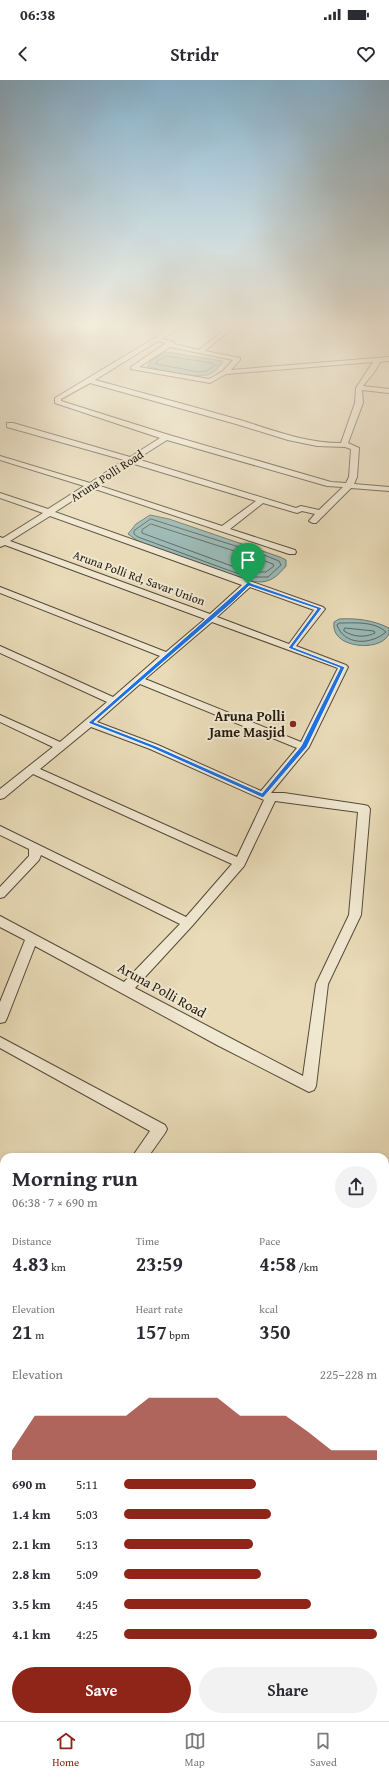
<!DOCTYPE html>
<html lang="en">
<head>
<meta charset="utf-8">
<style>
	:root { --surface:#fff; --page:#f2f2f3; --text:#2b2b33; --muted:#7c7c81; --line:#e1e1e2; --accent:#8f2418 }
	body { margin:0; font-family:"Gentium Book Plus",serif; background:var(--page); color:var(--text); height:100vh; display:flex; flex-direction:column; font-size:15px; white-space:nowrap }
	* { box-sizing:border-box; margin:0 }
	p { font-size:13px; color:var(--muted) }
	.icon { flex:none; width:22px; height:22px; fill:none; stroke:currentColor; stroke-width:2; stroke-linecap:round; stroke-linejoin:round }
	.map { position:relative; flex:1; overflow:hidden }
	.sheet { position:absolute; left:0px; top:1073px; width:389px; height:568px; display:flex; flex-direction:column; background:var(--surface); border-radius:12px 12px 0 0; box-shadow:0 2px 6px #0003 }
	.sheet>* { flex:none }
	.pin { position:absolute; display:grid; place-items:center; width:34px; height:34px; color:#fff; margin:-41px -17px; border-radius:50% 50% 50% 0; rotate:-45deg; box-shadow:0 0 4px #0007 }
	.pin .icon { rotate:45deg }
	.round { display:grid; place-items:center; flex:none; width:42px; height:42px; border-radius:21px; background:var(--page) }
	.overview { display:flex; align-items:center; justify-content:space-between; height:68px; padding:0 12px }
	h1 { font-size:22px; font-weight:700; line-height:30px }
	.metrics { display:grid; grid-template-columns:repeat(3,1fr); gap:6px; height:68px; padding:4px 12px }
	.metrics div { display:grid; align-content:center }
	.metrics b { font-size:20px; font-weight:700 }
	.metrics small { font-size:11px; font-weight:400 }
	.metrics p { font-size:11px }
	.chart { height:112px; padding:8px 12px }
	.chart p { display:flex; justify-content:space-between }
	.chart svg { width:100%; height:72px; margin-top:4px; fill:var(--accent); opacity:.7 }
	.button { display:flex; gap:8px; margin-top:auto; padding:8px 12px }
	.button a { flex:1; height:46px; border-radius:24px; background:var(--accent); color:#fff; font-size:16px; font-weight:700; line-height:46px; text-align:center }
	.button a+a { background:var(--page); color:var(--text) }
	ul { padding:0 12px; list-style:none; font-size:13px }
	li { display:grid; grid-template-columns:64px 48px 1fr; align-items:center; height:30px }
	li i { height:10px; border-radius:5px; background:var(--accent) }
	.status { display:flex; justify-content:space-between; align-items:center; height:28px; padding:0 20px; background:var(--surface); direction:ltr }
	.status svg { height:11px; fill:currentColor }
	header { display:flex; justify-content:space-between; align-items:center; height:52px; padding:0 12px; background:var(--surface); font-size:18px; font-weight:700 }
	.menu { display:flex; justify-content:space-around; align-items:center; height:56px; border-top:1px solid var(--line); background:var(--surface); font-size:11px; color:var(--muted) }
	.menu a { display:grid; justify-items:center; gap:2px }
	.menu .selected { color:var(--accent) }
	.map>svg:first-child { display:block }
	.water { fill:#99b9b6; stroke:#697973 }
	.lines { fill:none; stroke-linecap:round; stroke-linejoin:round }
	.shore { stroke:#5d6962; stroke-width:1 }
	.street-casing { stroke:#534a39; stroke-width:2 }
	.street { fill:#f1e8d1; fill-rule:evenodd }
	.route { fill:#1a73e8; stroke:#fff; fill-rule:evenodd }
	.poi-dot { fill:#8f2418; stroke:#f1e8d1; stroke-width:1.5 }
	.labels { text-anchor:middle; stroke-width:4; stroke-linejoin:round; paint-order:stroke }
	.far-street-label { font-size:12px; fill:#21190f; stroke:#f1e8d1 }
	.poi-label { font-size:14px; font-weight:bold; fill:#21190f; stroke:#f1e8d1; text-anchor:end }
	.street-label { font-size:14px; fill:#21190f; stroke:#f1e8d1 }
</style>
</head>
<body>
<div class="status"><b>06:38</b><svg viewBox="0 0 49 12"><path d="M0 12V9h3v3zM5 12V6h3v6zM10 12V3h3v9zM15 12V0h3v12zM26 1h20v11H26zM47 4h2v5h-2z"/></svg></div>
<header><svg class="icon" aria-label="back" viewBox="0 0 24 24"><path d="M15 5l-7 7 7 7"/></svg>Stridr<svg class="icon" aria-label="heart" viewBox="0 0 24 24"><path d="M12 20l-8-8c-3-5 5-10 8-4 3-6 11-1 8 4z"/></svg></header>
<div class="map">
<svg width="389" height="1641" viewBox="0 0 389 1641">
	<rect width="100%" height="100%" fill="#e9dbb8"/>
	<filter id="stains"><feTurbulence type="fractalNoise" baseFrequency=".005" numOctaves="4"/><feColorMatrix values="0 0 0 0 .2 0 0 0 0 .09 0 0 0 0 .02 0 0 0 .5 -.17"/></filter>
	<radialGradient id="worn" r=".72"><stop offset=".6" stop-color="#630" stop-opacity="0"/><stop offset="1" stop-color="#630" stop-opacity=".3"/></radialGradient>
	<g class="water">
		<path d="M 166,272 L 223,281 C 220,287 213,294 207,295 C 191,298 163,291 147,286 L 151,281 Z"/>
		<path d="M 150,435 L 169,439 L 280,477 L 286,480 L 286,486 C 278,495 273,501 261,502 C 243,502 227,493 210,487 C 185,478 149,471 128,454 L 136,444 Z"/>
		<path d="M 339,539 C 356,538 373,540 389,548 C 389,552 389,556 385,559 C 373,571 330,567 334,542 Z"/>
	</g>
	<g class="lines">
		<g class="shore">
			<path d="M 166,276 L 213,283 L 215,285 L 207,291 L 199,292 L 156,284 L 156,282 Z"/>
			<path d="M 151,439 L 264,475 L 279,481 L 281,485 L 268,497 L 247,497 L 138,457 L 134,454 L 134,451 Z"/>
			<path d="M 151,444 L 262,480 L 273,484 L 274,486 L 266,492 L 248,492 L 142,453 L 142,450 Z"/>
			<path d="M 340,543 C 355,543 374,541 386,552 C 371,565 344,566 337,545 Z"/>
			<path d="M 345,548 L 374,551 L 375,553 C 365,558 353,557 344,551 Z"/>
		</g>
		<g class="street-casing">
			<g id="street">
				<path d="M 176,245 L 183,245 L 162,259 L 174,262 L 174,264 L 199,270 L 230,245 L 236,245 L 205,271 L 240,278 L 240,280 L 231,290 L 389,277 L 389,281 L 380,282 L 375,291 L 363,306 L 389,309 L 389,313 L 362,310 L 363,323 L 348,363 L 359,368 L 357,397 L 354,404 L 389,407 L 389,411 L 351,408 L 316,443 L 313,443 L 309,441 L 315,434 L 302,431 L 297,433 L 263,423 L 230,449 L 295,470 L 296,472 L 295,474 L 289,474 L 92,408 L 55,432 L 323,527 L 325,529 L 296,566 L 346,585 L 348,587 L 309,667 L 271,713 L 284,713 L 364,725 L 368,726 L 370,729 L 361,835 L 328,904 L 316,1006 L 314,1010 L 309,1012 L 217,965 L 35,866 L 7,938 L 5,942 L 0,943 L 0,922 L 25,860 L 0,847 L 0,836 L 124,902 L 180,844 L 41,775 L 39,780 L 4,817 L 0,818 L 0,807 L 29,776 L 29,769 L 0,755 L 0,746 L 186,837 L 232,784 L 33,694 L 4,718 L 0,719 L 0,709 L 53,667 L 0,642 L 0,635 L 60,662 L 107,622 L 0,573 L 0,566 L 113,617 L 160,576 L 0,513 L 0,507 L 166,572 L 205,539 L 5,465 L 0,467 L 0,457 L 3,458 L 43,433 L 0,418 L 0,413 L 48,429 L 84,406 L 0,380 L 0,376 L 90,403 L 124,380 L 7,347 L 7,343 L 13,343 L 130,377 L 160,358 L 55,323 L 55,318 ZM 158,261 L 166,263 L 131,287 L 131,289 L 210,303 L 226,294 L 373,282 L 356,308 L 355,323 L 341,363 C 305,363 273,350 240,340 C 192,326 143,313 95,300 ZM 170,267 L 233,280 L 223,291 L 209,299 L 139,287 ZM 90,303 L 236,344 L 288,360 L 317,366 L 345,367 L 351,369 L 349,397 L 346,403 L 331,402 L 169,355 L 61,321 L 61,319 ZM 167,360 L 327,406 L 343,407 L 319,430 L 301,426 L 296,428 L 137,379 ZM 131,383 L 256,421 L 222,446 L 97,405 ZM 50,436 L 242,505 L 210,534 L 10,461 ZM 250,507 L 314,530 L 289,564 L 217,537 ZM 212,542 L 338,588 L 301,662 L 145,599 ZM 140,604 L 297,668 L 261,711 L 158,665 L 97,642 ZM 91,647 L 150,669 L 264,720 L 237,777 L 40,689 ZM 275,721 L 358,732 L 349,835 L 316,904 L 303,996 L 135,908 L 192,846 L 244,786 Z"/>
				<path d="M 0,957 L 165,1045 L 167,1049 L 165,1053 L 148,1077 L 132,1077 L 150,1051 L 0,968 Z"/>
				<path d="M 0,1098 L 4,1100 L 4,1115 L 0,1113 Z"/>
				<path d="M 4,1178 L 4,1193 L 0,1194 L 0,1179 Z"/>
				<path d="M 385,1317 L 389,1319 L 389,1337 L 385,1335 Z"/>
			</g>
		</g>
		<use href="#street" class="street"/>
	</g>
	<linearGradient id="sky" x2="0" y2="1"><stop stop-color="#88b6d4"/><stop offset="0.52" stop-color="#f5efdf"/><stop offset="1" stop-color="#f5efdf" stop-opacity="0"/></linearGradient>
	<rect width="389" height="474" fill="url(#sky)"/>
	<path class="route" d="M 248,502 L 322,528 L 293,567 L 345,587 L 307,667 L 263,718 L 152,668 L 88,643 ZM 249,506 L 317,529 L 288,568 L 340,588 L 301,666 L 262,713 L 156,666 L 94,642 L 233,522 Z"/>
	<circle class="poi-dot" cx="293" cy="644" r="4"/>
	<g class="labels">
		<g class="far-street-label">
			<text transform="translate(107 396) rotate(-33)" y="4">Aruna Polli Road</text>
			<text transform="translate(139 498) rotate(20)" y="4">Aruna Polli Rd, Savar Union</text>
		</g>
		<g class="poi-label">
			<text x="285" y="641">Aruna Polli<tspan x="285" dy="16">Jame Masjid</tspan></text>
		</g>
		<g class="street-label">
			<text transform="translate(162 910) rotate(29)" y="5">Aruna Polli Road</text>
		</g>
	</g>
	<rect width="100%" height="100%" filter="url(#stains)"/>
	<rect width="100%" height="100%" fill="url(#worn)"/>
</svg>
<div class="pin" style="left:248px;top:504px;background:#1e9e55"><svg class="icon" aria-label="arrive" viewBox="0 0 24 24"><path d="M6 21V4h12l-3 4 3 4H6"/></svg></div>
<section class="sheet">
<div class="overview"><div><h1>Morning run</h1><p>06:38 · 7 × 690 m</p></div><a class="round"><svg class="icon" aria-label="share" viewBox="0 0 24 24"><path d="M12 15V3M7 8l5-5 5 5M5 13v7h14v-7"/></svg></a></div>
<div class="metrics">
<div><p>Distance</p><b>4.83<small> km</small></b></div>
<div><p>Time</p><b>23:59</b></div>
<div><p>Pace</p><b>4:58<small> /km</small></b></div>
</div>
<div class="metrics">
<div><p>Elevation</p><b>21<small> m</small></b></div>
<div><p>Heart rate</p><b>157<small> bpm</small></b></div>
<div><p>kcal</p><b>350</b></div>
</div>
<div class="chart"><p><span>Elevation</span>225–228 m</p>
<svg viewBox="0 0 160 44" preserveAspectRatio="none"><path d="M0 44V38L10 17L20 17L30 17L40 17L50 17L60 6L70 6L80 6L90 6L100 17L110 17L120 17L130 27L140 38L150 38L160 38V44z"/></svg>
</div>
<ul>
<li><b>690 m</b>5:11<i style="width:52%"></i></li>
<li><b>1.4 km</b>5:03<i style="width:58%"></i></li>
<li><b>2.1 km</b>5:13<i style="width:51%"></i></li>
<li><b>2.8 km</b>5:09<i style="width:54%"></i></li>
<li><b>3.5 km</b>4:45<i style="width:74%"></i></li>
<li><b>4.1 km</b>4:25<i style="width:100%"></i></li>
</ul>
<div class="button"><a>Save</a><a>Share</a></div>
</section>
</div>
<nav class="menu">
<a class="selected"><svg class="icon" aria-label="home" viewBox="0 0 24 24"><path d="M3 11l9-7 9 7M6 9v11h12V9"/></svg>Home</a>
<a><svg class="icon" aria-label="map" viewBox="0 0 24 24"><path d="M3 6l6-2 6 2 6-2v14l-6 2-6-2-6 2zM9 4v14M15 6v14"/></svg>Map</a>
<a><svg class="icon" aria-label="saved" viewBox="0 0 24 24"><path d="M7 4h10v16l-5-4-5 4z"/></svg>Saved</a>
</nav>
</body>
</html>
